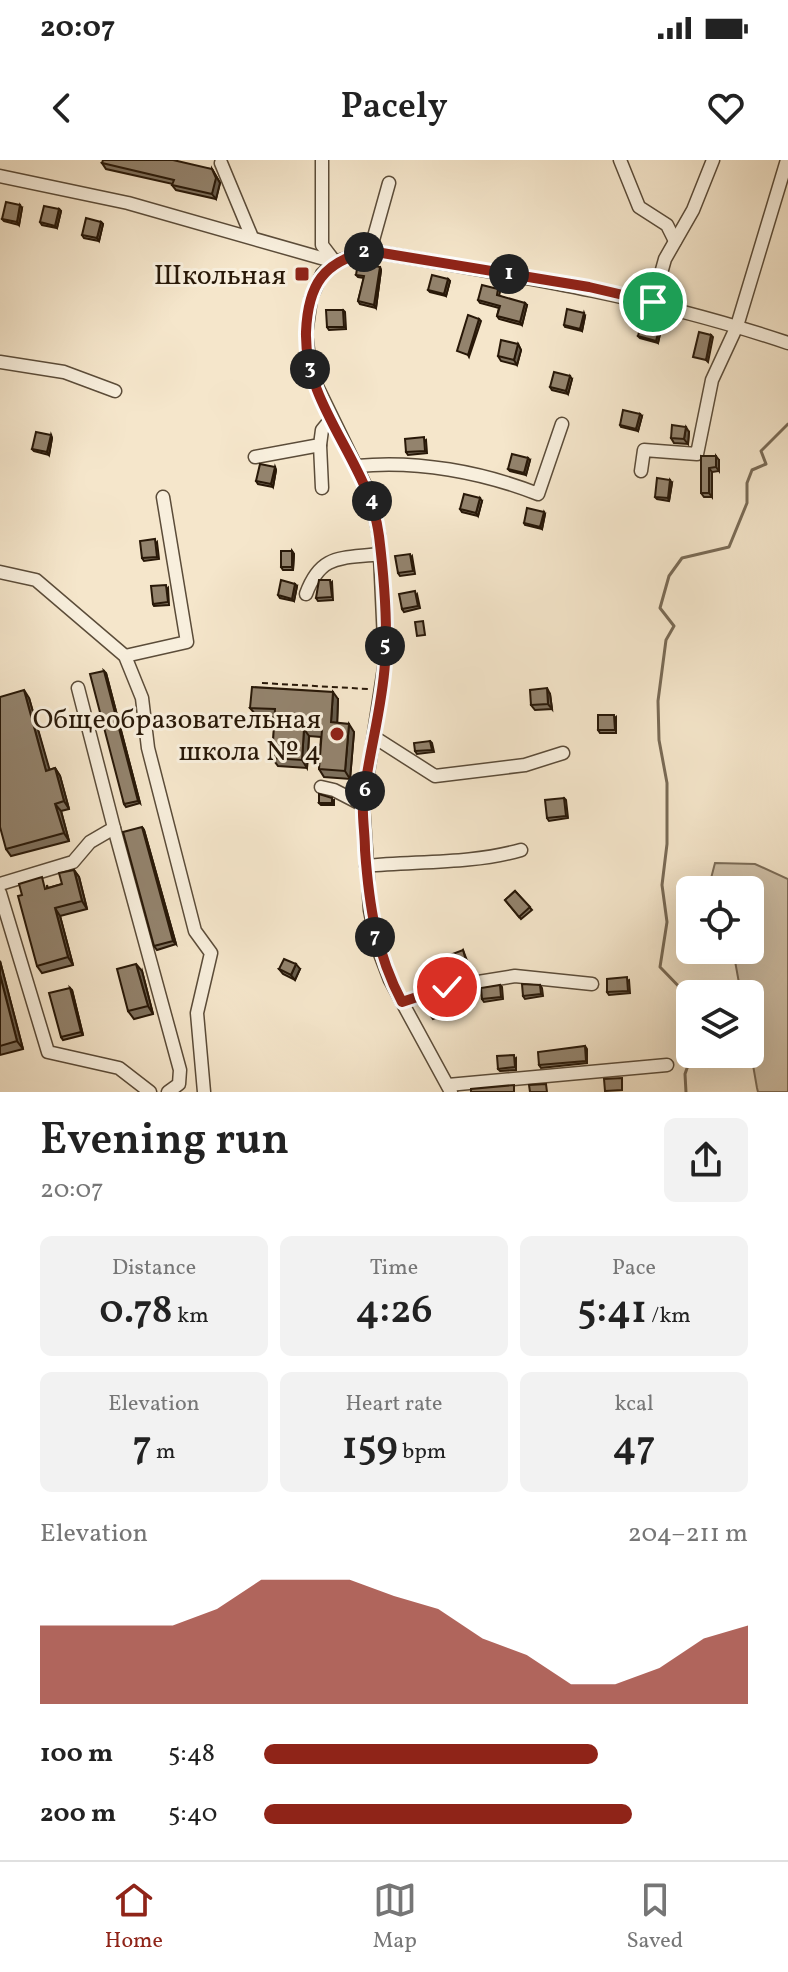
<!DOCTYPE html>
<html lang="en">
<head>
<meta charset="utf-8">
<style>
	:root { --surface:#fff; --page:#f2f2f2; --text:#222; --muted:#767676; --line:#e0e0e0; --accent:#8f2418 }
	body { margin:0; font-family:Vollkorn,serif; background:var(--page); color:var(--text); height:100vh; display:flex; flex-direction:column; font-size:30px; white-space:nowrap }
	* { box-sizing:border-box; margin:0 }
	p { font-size:26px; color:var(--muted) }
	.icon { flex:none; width:44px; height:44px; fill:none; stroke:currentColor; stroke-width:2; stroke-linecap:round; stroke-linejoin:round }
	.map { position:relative; height:932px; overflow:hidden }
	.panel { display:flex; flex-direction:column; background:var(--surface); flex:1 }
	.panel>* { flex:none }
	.fabs { position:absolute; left:676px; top:716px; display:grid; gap:16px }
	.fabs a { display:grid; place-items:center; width:88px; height:88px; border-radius:12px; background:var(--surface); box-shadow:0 8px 32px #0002; font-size:40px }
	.pin { position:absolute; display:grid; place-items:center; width:68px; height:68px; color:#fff; margin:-34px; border:4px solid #fff; border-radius:50%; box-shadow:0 2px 8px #0007 }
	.km { position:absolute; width:40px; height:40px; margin:-20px; border-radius:50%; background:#222; color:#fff; font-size:22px; line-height:40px; text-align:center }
	.round { display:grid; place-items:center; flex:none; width:84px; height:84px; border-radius:12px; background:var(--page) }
	.overview { display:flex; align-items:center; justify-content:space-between; height:136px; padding:0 40px }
	h1 { font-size:44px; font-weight:600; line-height:60px }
	.metrics { display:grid; grid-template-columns:repeat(3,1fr); gap:12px; height:136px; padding:8px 40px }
	.metrics div { display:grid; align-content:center; border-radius:12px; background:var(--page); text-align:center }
	.metrics b { font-size:40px; font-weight:600 }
	.metrics small { font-size:22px; font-weight:400 }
	.metrics p { font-size:22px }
	.chart { height:224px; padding:16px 40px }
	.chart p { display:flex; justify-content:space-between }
	.chart svg { width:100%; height:144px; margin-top:8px; fill:var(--accent); opacity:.7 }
	ul { padding:0 40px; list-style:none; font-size:26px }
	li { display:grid; grid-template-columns:128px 96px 1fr; align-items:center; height:60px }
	li i { height:20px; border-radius:10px; background:var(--accent) }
	.status { display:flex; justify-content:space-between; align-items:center; height:56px; padding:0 40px; background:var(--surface); direction:ltr }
	.status svg { height:22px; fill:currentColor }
	header { display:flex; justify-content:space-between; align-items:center; height:104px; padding:0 40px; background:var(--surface); font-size:36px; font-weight:600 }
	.tabs { display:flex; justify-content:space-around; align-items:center; height:112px; border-top:2px solid var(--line); background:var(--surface); font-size:22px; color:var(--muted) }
	.tabs a { display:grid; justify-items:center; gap:4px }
	.tabs .selected { color:var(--accent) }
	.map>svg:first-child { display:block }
	.green { fill:#d2c3aa; stroke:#7d6e59; stroke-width:2 }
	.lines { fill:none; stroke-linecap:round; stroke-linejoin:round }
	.stream { stroke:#796a55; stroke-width:3 }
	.minor-casing { stroke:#5b4c39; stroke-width:15 }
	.path { stroke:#281808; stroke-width:2; stroke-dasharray:6 4; stroke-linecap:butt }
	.minor { stroke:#f8efdd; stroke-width:12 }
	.wall { fill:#7e715e; stroke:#281808; stroke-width:2 }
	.shaded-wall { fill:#675c4c; stroke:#281808; stroke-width:2 }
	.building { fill:#93836d; stroke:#281808; stroke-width:2 }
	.route-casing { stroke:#fff; stroke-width:16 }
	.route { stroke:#8f2418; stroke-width:10 }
	.poi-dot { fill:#8f2418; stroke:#f8efdd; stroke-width:3 }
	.labels { text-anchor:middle; stroke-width:6; stroke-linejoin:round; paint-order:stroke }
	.poi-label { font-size:28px; fill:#281808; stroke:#f8efdd; text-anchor:end }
</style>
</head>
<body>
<div class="status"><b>20:07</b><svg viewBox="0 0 49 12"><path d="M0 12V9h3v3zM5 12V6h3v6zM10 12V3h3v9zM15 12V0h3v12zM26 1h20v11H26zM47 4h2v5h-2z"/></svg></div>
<header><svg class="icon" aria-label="back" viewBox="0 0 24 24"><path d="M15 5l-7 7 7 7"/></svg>Pacely<svg class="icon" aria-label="heart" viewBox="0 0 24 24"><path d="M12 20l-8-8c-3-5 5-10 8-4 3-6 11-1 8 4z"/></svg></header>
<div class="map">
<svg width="788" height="932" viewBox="0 0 788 932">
	<rect width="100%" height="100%" fill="#f5e6cb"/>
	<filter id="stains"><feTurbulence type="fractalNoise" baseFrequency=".0025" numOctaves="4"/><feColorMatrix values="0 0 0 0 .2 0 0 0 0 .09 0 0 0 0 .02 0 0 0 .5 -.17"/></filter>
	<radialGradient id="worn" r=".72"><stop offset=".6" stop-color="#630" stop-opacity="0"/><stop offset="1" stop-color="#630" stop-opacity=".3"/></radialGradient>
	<path class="green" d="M 715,703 L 755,704 L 788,719 L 788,932 L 758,932 L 757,928 L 750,888 L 750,834 L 741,834 L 733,790 L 750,790 L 750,730 L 708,730 Z"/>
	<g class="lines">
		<g class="stream">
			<path d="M 690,838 L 660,807 L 667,762 L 662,725 L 667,684 L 667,623 L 659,580 L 658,541 L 666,480 L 674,466 L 660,448 L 669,416 L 682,398 L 729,387 L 747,343 L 747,323 L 752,310 L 766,304 L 761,291 L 788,264"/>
			<path d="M 686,932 L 685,914 L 692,894"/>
		</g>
		<g class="minor-casing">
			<g id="minor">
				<path d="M 322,0 L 322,85 L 335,102"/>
				<path d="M 620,0 L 639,47 L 667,65 L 675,81"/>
				<path d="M 221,3 L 251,75"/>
				<path d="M 0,16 L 128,43 L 335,102"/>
				<path d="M 370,91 L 389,23"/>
				<path d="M 653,142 L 665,99 L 693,50 L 713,0"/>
				<path d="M 0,202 L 64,212 L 115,231"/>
				<path d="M 320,285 L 322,328"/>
				<path d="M 255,297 L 320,285 L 322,270 L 331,259"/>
				<path d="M 357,306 C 417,300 482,312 538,334 L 562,264"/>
				<path d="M 641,311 L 644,290 L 697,294 L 712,220 L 737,166 L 787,0"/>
				<path d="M 0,412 L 36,420 L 125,496 L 142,538 L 148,588 L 195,771 L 211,793 L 197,853 L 204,932"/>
				<path d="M 306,434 C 321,393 341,399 380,394"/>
				<path d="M 125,496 L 187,482 L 163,337"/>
				<path d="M 374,577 L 435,616 L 525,605 L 563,593"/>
				<path d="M 321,627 L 334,630 L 363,645"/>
				<path d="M 114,668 L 180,910 L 179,924 L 168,932"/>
				<path d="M 366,706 C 418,701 471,704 521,690"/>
				<path d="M 0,724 L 73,702 L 90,682 L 114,668 L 78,528"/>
				<path d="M 0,733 L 48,892 L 119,908 L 150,932"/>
				<path d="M 402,842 L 447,827 L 515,816 L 592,824"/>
				<path d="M 448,925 L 667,905"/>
				<path d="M 451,932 L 390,820 L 377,786 L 370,750 L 363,645 L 385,502 L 379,375 L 371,337 L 311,214 L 306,174 L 311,138 L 322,114 L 335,102 L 370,91 C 514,115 649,136 788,183"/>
			</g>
		</g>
		<path class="path" d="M 262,523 L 368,529"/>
		<use href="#minor" class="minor"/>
	</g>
	<g class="wall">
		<path d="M 102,3 L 212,9 L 220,23 L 216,39 L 176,30 L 172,25 L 173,24 L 106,9 Z"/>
		<path d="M 22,48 L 19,65 L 4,61 L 2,59 Z"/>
		<path d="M 59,49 L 61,51 L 57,68 L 42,65 L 40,62 Z"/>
		<path d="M 101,62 L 103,64 L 99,81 L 84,78 L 82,75 Z"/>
		<path d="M 380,107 L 381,110 L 376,148 L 360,144 L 358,141 L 364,118 L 358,117 L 356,115 Z"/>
		<path d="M 448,119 L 450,121 L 446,136 L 430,132 L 428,130 Z"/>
		<path d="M 498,129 L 500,132 L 499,136 L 527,145 L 522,165 L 499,159 L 497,156 L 499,148 L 480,143 L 478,140 Z"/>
		<path d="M 343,150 L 345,152 L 346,169 L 329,170 L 327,167 Z"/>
		<path d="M 585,156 L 582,171 L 565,167 L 564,165 Z"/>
		<path d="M 662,165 L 658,183 L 640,178 L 638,176 Z"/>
		<path d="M 518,184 L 521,190 L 517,205 L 501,201 L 498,196 Z"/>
		<path d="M 572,219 L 568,234 L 552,230 L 550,227 Z"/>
		<path d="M 642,256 L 638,271 L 621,267 L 620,265 Z"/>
		<path d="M 689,272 L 688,284 L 674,283 L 671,278 Z"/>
		<path d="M 51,275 L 52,278 L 49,295 L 34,291 L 32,289 Z"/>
		<path d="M 426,280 L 427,293 L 408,295 L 406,292 Z"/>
		<path d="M 701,296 L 719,300 L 719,311 L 712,312 L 712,337 L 704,337 L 701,333 Z"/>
		<path d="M 530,300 L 526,315 L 510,311 L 508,309 Z"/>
		<path d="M 275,307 L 276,310 L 273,327 L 258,324 L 256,321 Z"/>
		<path d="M 672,323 L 669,341 L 657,339 L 655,337 Z"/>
		<path d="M 482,341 L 478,356 L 462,352 L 460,349 Z"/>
		<path d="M 545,354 L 542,369 L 525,365 L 524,363 Z"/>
		<path d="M 157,382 L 159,399 L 144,401 L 142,398 Z"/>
		<path d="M 292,391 L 294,394 L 293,410 L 283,410 L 281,407 Z"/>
		<path d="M 412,396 L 415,414 L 400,416 L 398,413 Z"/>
		<path d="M 332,422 L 333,440 L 318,441 L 316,438 Z"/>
		<path d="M 297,426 L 294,441 L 280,438 L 278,435 Z"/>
		<path d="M 168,428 L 169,445 L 154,446 L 153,444 Z"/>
		<path d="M 417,434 L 420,448 L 404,452 L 402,449 Z"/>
		<path d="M 106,513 L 140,643 L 126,647 L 124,644 Z"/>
		<path d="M 550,534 L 552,549 L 535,550 L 531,545 Z"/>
		<path d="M 29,538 L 49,610 L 55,608 L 60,616 L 69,649 L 61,651 L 69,681 L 11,696 L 6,689 Z"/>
		<path d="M 338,539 L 337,563 L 354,572 L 350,619 L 324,617 L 319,609 L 321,577 L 309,576 L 307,608 L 278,606 L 272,598 L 275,557 L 256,555 L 250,548 Z"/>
		<path d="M 616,557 L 616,573 L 600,573 L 598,570 Z"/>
		<path d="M 430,581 L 432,583 L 434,592 L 417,594 L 415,591 Z"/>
		<path d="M 564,638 L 566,640 L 568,658 L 549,661 L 547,658 Z"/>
		<path d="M 334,640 L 334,645 L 321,645 L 319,643 Z"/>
		<path d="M 142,667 L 144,670 L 176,784 L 157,790 L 154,786 Z"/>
		<path d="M 74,710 L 79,717 L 87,749 L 60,756 L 73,805 L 42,813 L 37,806 L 47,725 L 48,728 L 62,724 Z"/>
		<path d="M 515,731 L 532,750 L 521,759 L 505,740 Z"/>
		<path d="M 463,790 L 469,806 L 453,812 L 452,809 Z"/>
		<path d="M 0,801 L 23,889 L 0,895 Z"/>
		<path d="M 279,809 L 300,809 L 295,820 L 283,814 Z"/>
		<path d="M 142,811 L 153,854 L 134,859 L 128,851 Z"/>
		<path d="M 629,820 L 630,833 L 609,835 L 607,832 Z"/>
		<path d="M 500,825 L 502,827 L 503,839 L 484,842 L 482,839 Z"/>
		<path d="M 540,825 L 542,828 L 543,836 L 525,839 L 523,836 Z"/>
		<path d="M 72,830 L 83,875 L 63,880 L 61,877 Z"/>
		<path d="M 447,841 L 451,852 L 433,859 L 431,856 Z"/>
		<path d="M 585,886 L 587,889 L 587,903 L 541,908 L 539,905 Z"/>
		<path d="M 516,898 L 516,910 L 500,911 L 498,909 Z"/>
	</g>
	<g class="shaded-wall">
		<path d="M 212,9 L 220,23 L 216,39 L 212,34 Z"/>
		<path d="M 20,45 L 22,48 L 19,65 L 17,62 Z"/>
		<path d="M 59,49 L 61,51 L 57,68 L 55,66 Z"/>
		<path d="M 101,62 L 103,64 L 99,81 L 97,78 Z"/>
		<path d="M 380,107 L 381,110 L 376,148 L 374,145 Z"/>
		<path d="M 448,119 L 450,121 L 446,136 L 444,134 Z"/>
		<path d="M 525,143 L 527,145 L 522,165 L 520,162 Z"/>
		<path d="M 584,153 L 585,156 L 582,171 L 580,169 Z"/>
		<path d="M 479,159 L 481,161 L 469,197 L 468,195 Z"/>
		<path d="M 661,162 L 662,165 L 658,183 L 656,181 Z"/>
		<path d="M 711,175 L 713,177 L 708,202 L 706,200 Z"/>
		<path d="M 518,184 L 521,190 L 517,205 L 514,200 Z"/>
		<path d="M 570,216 L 572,219 L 568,234 L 566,231 Z"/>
		<path d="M 640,254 L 642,256 L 638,271 L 636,269 Z"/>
		<path d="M 686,267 L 689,272 L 688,284 L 684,279 Z"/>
		<path d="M 51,275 L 52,278 L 49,295 L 47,292 Z"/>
		<path d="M 716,296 L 719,300 L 719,311 L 716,307 Z"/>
		<path d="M 528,298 L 530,300 L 526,315 L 524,313 Z"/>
		<path d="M 275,307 L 276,310 L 273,327 L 271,324 Z"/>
		<path d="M 709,308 L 712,312 L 712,337 L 709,333 Z"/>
		<path d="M 670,320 L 672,323 L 669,341 L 668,338 Z"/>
		<path d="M 480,338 L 482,341 L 478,356 L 476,353 Z"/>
		<path d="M 544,352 L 545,354 L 542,369 L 540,367 Z"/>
		<path d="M 292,391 L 294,394 L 293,410 L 292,407 Z"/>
		<path d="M 295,424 L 297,426 L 294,441 L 292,439 Z"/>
		<path d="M 104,511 L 106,513 L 140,643 L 138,641 Z"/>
		<path d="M 547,528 L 550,534 L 552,549 L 548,544 Z"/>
		<path d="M 24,530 L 29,538 L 52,618 L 46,611 Z"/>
		<path d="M 333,532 L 338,539 L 337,570 L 331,562 Z"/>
		<path d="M 349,564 L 354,572 L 350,619 L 345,611 Z"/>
		<path d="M 304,569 L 309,576 L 307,608 L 302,600 Z"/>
		<path d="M 55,608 L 60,616 L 69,649 L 64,641 Z"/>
		<path d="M 55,644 L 61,651 L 69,681 L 64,673 Z"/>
		<path d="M 142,667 L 144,670 L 176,784 L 173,781 Z"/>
		<path d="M 74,710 L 79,717 L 87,749 L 82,741 Z"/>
		<path d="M 55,748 L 60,756 L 73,805 L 68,797 Z"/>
		<path d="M 0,801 L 23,889 L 17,881 L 0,815 Z"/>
		<path d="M 136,804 L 142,811 L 153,854 L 148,846 Z"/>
		<path d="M 296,804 L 300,809 L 295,820 L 291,815 Z"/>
		<path d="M 70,828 L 72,830 L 83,875 L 81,872 Z"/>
	</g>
	<g class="building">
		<path d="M 103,0 L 173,0 L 212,9 L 216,18 L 212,34 L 172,25 L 174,20 L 102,3 Z"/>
		<path d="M 6,42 L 20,45 L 17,62 L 2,59 Z"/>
		<path d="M 44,46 L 59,49 L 55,66 L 40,62 Z"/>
		<path d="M 86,58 L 101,62 L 97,78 L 82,75 Z"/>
		<path d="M 358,103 L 380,107 L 374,145 L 358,141 L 364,116 L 356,115 Z"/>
		<path d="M 432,115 L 448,119 L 444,134 L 428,130 Z"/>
		<path d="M 482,125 L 498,129 L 497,135 L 525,143 L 520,162 L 497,156 L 500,146 L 478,140 Z"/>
		<path d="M 567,149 L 584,153 L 580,169 L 564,165 Z"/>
		<path d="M 326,150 L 343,150 L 344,167 L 327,167 Z"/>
		<path d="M 468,155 L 479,159 L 468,195 L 457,191 Z"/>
		<path d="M 643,157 L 661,162 L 656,181 L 638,176 Z"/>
		<path d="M 699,172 L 711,175 L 706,200 L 693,197 Z"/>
		<path d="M 501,180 L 518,184 L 514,200 L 498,196 Z"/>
		<path d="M 554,212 L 570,216 L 566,231 L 550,227 Z"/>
		<path d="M 623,250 L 640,254 L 636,269 L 620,265 Z"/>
		<path d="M 672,265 L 686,267 L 684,279 L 671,278 Z"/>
		<path d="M 36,272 L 51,275 L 47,292 L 32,289 Z"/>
		<path d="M 424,277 L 425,291 L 406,292 L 405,279 Z"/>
		<path d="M 512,294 L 528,298 L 524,313 L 508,309 Z"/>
		<path d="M 701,296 L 716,296 L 716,307 L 709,308 L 709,333 L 701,333 Z"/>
		<path d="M 260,304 L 275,307 L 271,324 L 256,321 Z"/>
		<path d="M 657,318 L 670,320 L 668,338 L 655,337 Z"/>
		<path d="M 464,334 L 480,338 L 476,353 L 460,349 Z"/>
		<path d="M 527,348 L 544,352 L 540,367 L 524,363 Z"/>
		<path d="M 155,379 L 157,397 L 142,398 L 140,381 Z"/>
		<rect x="281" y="391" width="11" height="16"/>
		<path d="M 410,394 L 413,411 L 398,413 L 395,396 Z"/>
		<path d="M 281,420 L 295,424 L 292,439 L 278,435 Z"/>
		<path d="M 319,420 L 330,420 L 332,437 L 316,438 Z"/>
		<path d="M 166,425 L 168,442 L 153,444 L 151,426 Z"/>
		<path d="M 415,431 L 418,446 L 402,449 L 399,434 Z"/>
		<path d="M 423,461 L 425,475 L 417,476 L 415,462 Z"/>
		<path d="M 104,511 L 138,641 L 124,644 L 90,514 Z"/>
		<path d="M 252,527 L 333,532 L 331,562 L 349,564 L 345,611 L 319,609 L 322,570 L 304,569 L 302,600 L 272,598 L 275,549 L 250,548 Z"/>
		<path d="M 547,528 L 548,544 L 531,545 L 530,530 Z"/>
		<path d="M 24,530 L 46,611 L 55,608 L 64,641 L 55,644 L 64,673 L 6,689 L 0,667 L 0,537 Z"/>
		<path d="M 598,555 L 614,555 L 615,570 L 598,570 Z"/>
		<path d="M 430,581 L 432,590 L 415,591 L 414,583 Z"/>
		<path d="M 319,634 L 332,638 L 332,643 L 319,643 Z"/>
		<path d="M 564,638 L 566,656 L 547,658 L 545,640 Z"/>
		<path d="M 142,667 L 173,781 L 154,786 L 123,672 Z"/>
		<path d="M 74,710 L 82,741 L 55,748 L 68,797 L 37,806 L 18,736 L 22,735 L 19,724 L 42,717 L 45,729 L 62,724 L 59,713 Z"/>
		<path d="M 515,731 L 530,747 L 519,757 L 505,740 Z"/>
		<path d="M 463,790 L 467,804 L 452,809 L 447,796 Z"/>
		<path d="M 284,799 L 296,804 L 291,815 L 279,809 Z"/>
		<path d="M 136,804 L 148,846 L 128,851 L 117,809 Z"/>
		<path d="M 0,815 L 17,881 L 0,886 Z"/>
		<path d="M 627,817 L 628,831 L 607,832 L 607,819 Z"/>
		<path d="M 522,824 L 540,825 L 541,834 L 523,836 Z"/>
		<path d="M 500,825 L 501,837 L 482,839 L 481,828 Z"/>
		<path d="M 70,828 L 81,872 L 61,877 L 49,833 Z"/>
		<path d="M 446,838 L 449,850 L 431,856 L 427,845 Z"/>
		<path d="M 585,886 L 586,901 L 539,905 L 538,892 Z"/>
		<path d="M 514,895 L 515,907 L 498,909 L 497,896 Z"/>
		<path d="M 622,918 L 622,930 L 605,931 L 604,919 Z"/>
		<path d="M 546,924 L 547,932 L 530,932 L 529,925 Z"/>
		<path d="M 514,925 L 514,932 L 471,932 L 471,929 Z"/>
	</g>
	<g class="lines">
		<g class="route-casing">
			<path id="route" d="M 447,827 L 402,842 C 376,793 369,745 365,690 C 365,674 362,657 363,642 C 368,595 382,550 385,503 C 388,463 384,417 379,376 C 370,303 304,247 306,172 C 308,125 323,101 370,91 L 589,127 L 653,142"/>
		</g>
		<use href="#route" class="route"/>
	</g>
	<g class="poi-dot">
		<rect x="294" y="106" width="16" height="16" rx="4"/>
		<circle cx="337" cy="574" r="8"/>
	</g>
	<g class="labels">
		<g class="poi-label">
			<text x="286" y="124">Школьная</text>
			<text x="321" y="568">Общеобразовательная<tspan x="321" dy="32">школа № 4</tspan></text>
		</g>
	</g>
	<rect width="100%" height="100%" filter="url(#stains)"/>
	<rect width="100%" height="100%" fill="url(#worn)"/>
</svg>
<div class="fabs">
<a><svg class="icon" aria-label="locate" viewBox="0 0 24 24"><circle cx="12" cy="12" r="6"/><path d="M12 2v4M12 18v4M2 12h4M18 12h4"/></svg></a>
<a><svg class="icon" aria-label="layers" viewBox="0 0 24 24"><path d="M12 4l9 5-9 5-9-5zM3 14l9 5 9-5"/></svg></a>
</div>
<div class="pin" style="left:653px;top:142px;background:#1e9e55"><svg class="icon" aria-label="arrive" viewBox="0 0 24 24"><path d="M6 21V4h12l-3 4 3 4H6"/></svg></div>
<div class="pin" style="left:447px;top:827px;background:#d93025"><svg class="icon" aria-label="check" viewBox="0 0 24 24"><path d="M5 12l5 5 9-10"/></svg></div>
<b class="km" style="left:509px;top:114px">1</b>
<b class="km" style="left:364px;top:92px">2</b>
<b class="km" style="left:310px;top:209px">3</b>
<b class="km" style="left:372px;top:341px">4</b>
<b class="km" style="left:385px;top:486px">5</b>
<b class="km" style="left:365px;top:631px">6</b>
<b class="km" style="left:375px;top:777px">7</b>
</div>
<section class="panel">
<div class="overview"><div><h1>Evening run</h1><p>20:07</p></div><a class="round"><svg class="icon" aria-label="share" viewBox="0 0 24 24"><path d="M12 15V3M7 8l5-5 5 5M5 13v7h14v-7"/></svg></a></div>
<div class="metrics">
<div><p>Distance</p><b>0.78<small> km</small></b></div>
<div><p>Time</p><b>4:26</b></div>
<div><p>Pace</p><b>5:41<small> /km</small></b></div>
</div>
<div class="metrics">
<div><p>Elevation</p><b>7<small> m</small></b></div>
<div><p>Heart rate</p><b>159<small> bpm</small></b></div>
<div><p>kcal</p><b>47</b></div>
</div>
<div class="chart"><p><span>Elevation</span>204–211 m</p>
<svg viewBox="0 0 160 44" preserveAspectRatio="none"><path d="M0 44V20L10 20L20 20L30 20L40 15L50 6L60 6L70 6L80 11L90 15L100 24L110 29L120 38L130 38L140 33L150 24L160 20V44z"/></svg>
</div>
<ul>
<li><b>100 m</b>5:48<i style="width:69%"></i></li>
<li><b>200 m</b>5:40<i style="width:76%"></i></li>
</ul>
</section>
<nav class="tabs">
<a class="selected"><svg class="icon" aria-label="home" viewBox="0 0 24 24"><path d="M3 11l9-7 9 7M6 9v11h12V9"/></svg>Home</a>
<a><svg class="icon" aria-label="map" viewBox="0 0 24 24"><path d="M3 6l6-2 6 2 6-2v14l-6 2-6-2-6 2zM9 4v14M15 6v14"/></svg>Map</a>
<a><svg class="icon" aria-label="saved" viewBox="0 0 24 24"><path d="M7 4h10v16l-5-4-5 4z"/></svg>Saved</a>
</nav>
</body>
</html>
